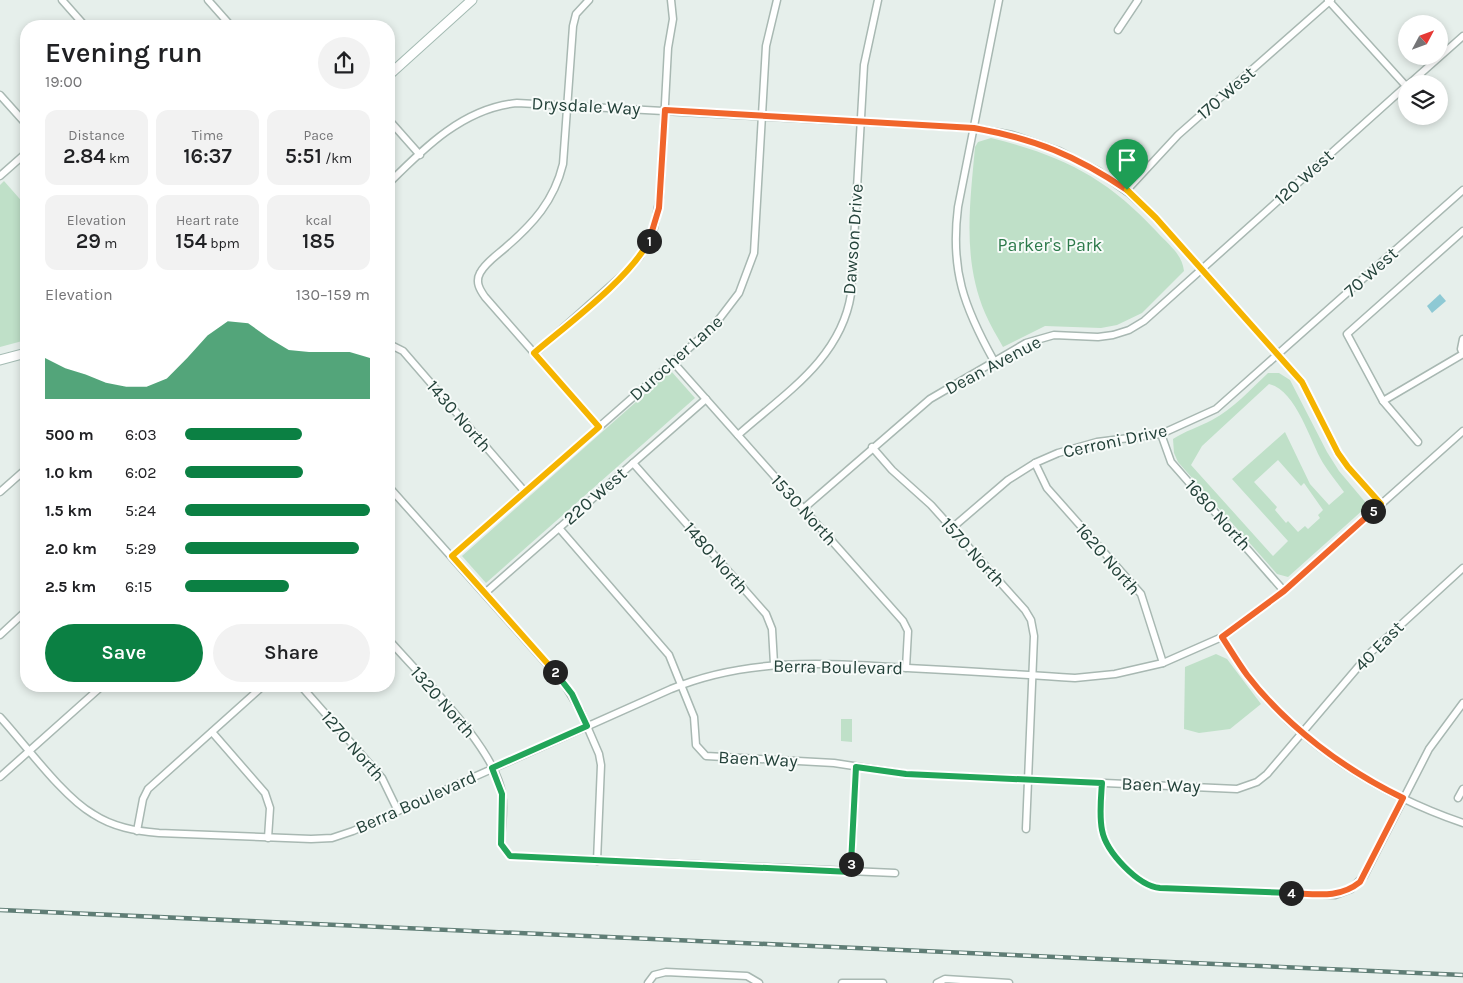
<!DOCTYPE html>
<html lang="en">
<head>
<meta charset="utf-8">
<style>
	:root { --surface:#fff; --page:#f2f2f2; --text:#202124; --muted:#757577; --accent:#0b8043 }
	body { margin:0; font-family:Karla,sans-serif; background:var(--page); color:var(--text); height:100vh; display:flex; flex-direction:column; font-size:19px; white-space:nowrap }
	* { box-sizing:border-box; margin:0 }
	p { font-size:16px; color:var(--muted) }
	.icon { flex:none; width:28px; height:28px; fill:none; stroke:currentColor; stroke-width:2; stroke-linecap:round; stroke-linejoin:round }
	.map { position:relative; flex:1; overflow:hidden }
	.details { position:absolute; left:20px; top:20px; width:375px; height:672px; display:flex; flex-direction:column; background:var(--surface); border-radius:20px; box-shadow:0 2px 8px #0003 }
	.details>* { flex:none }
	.needle { width:32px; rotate:49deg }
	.controls { position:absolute; left:1398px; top:15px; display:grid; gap:10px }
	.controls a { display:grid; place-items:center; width:50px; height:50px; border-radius:50%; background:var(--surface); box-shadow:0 2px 8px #0003; font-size:25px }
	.pin { position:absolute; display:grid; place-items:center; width:42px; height:42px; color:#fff; margin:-51px -21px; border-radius:50% 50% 50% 0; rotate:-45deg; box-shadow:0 0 5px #0007 }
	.pin .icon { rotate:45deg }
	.km { position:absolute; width:25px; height:25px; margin:-12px; border-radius:50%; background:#222; color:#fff; font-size:14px; line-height:25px; text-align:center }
	.round { display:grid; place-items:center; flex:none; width:52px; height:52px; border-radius:26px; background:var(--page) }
	.head { display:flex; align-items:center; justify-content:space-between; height:85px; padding:0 25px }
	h1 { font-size:28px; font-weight:600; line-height:38px }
	.metrics { display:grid; grid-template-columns:repeat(3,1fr); gap:8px; height:85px; padding:5px 25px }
	.metrics div { display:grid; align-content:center; border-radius:12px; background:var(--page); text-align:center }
	.metrics b { font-size:21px; font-weight:600 }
	.metrics small { font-size:14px; font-weight:400 }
	.metrics p { font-size:14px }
	.chart { height:140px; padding:10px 25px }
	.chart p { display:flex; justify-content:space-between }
	.chart svg { width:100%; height:90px; margin-top:5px; fill:var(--accent); opacity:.7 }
	.button { display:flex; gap:10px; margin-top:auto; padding:10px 25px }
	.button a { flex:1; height:58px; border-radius:30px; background:var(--accent); color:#fff; font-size:20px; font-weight:600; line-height:58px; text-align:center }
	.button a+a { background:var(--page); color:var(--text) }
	ul { padding:0 25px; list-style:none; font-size:16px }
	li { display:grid; grid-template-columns:80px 60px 1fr; align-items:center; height:38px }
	li i { height:12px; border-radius:6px; background:var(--accent) }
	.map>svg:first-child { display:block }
	.green { fill:#bfe0c8; fill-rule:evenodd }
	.water { fill:#8ec9d4 }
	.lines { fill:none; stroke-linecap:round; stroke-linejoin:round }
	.street-casing { stroke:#a8b8b2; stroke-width:9 }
	.secondary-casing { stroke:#a4bbb3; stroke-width:11 }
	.street { stroke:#fff; stroke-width:6 }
	.secondary { stroke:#fff; stroke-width:9 }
	.rail-casing { stroke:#5f7d75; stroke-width:4.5 }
	.rail { stroke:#f7fbf9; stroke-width:2.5; stroke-dasharray:8; stroke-linecap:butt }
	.split-1-casing { stroke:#fff; stroke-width:10 }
	.split-2-casing { stroke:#fff; stroke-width:10 }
	.split-3-casing { stroke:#fff; stroke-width:10 }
	.split-4-casing { stroke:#fff; stroke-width:10 }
	.split-5-casing { stroke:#fff; stroke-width:10 }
	.split-6-casing { stroke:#fff; stroke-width:10 }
	.split-1 { stroke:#f0652b; stroke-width:6 }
	.split-2 { stroke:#f5b400; stroke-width:6 }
	.split-3 { stroke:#22a559; stroke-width:6 }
	.split-4 { stroke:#22a559; stroke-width:6 }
	.split-5 { stroke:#f0652b; stroke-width:6 }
	.split-6 { stroke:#f5b400; stroke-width:6 }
	.labels { text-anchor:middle; stroke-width:4; stroke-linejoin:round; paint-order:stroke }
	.street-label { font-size:18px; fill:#24423a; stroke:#f7fbf9 }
	.park-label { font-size:18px; fill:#2d7a4b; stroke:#f7fbf9 }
</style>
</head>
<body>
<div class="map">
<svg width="1463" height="983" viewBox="0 0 1463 983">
	<rect width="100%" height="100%" fill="#e6efeb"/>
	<g class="green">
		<path d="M 991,138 C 1063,156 1106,177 1157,232 C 1169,245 1182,254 1184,271 L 1142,313 L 1117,325 L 1101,328 L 1045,326 L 1003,347 C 997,336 990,325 985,313 C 962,259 970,204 975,147 L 978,142 Z"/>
		<path d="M 4,181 L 26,206 L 26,340 L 0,347 L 0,185 Z"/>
		<path d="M 671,371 L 695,398 L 486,583 L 462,556 Z"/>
		<path d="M 1268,373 L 1279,373 L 1290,380 L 1327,452 L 1339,471 L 1366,503 L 1364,509 L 1288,577 L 1277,574 L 1178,462 L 1174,453 L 1173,439 C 1185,431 1199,427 1212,420 C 1233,409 1251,389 1268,373 ZM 1269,384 C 1296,390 1310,441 1323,463 C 1329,473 1337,482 1344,492 L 1329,505 L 1310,484 L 1285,432 L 1232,479 L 1288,541 L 1273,556 L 1191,465 L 1202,446 ZM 1278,460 L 1301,486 L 1304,483 L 1323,510 L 1318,515 L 1320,518 L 1308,529 L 1305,526 L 1298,532 L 1288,521 L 1286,523 L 1275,510 L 1277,507 L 1254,482 Z"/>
		<path d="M 1216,654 L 1227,659 L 1261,704 L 1230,729 L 1199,733 L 1184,729 L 1185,667 Z"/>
		<path d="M 841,719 L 852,719 L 852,742 L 841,741 Z"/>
	</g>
	<path class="water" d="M 1440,294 L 1446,301 L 1432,313 L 1427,306 Z"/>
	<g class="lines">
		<g class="street-casing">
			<g id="street">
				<path d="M 62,0 L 85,26"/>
				<path d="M 208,0 L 231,26"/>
				<path d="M 589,0 L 576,14 L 573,26 L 563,164 C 554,201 533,224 505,248 C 497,255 485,263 480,273 C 475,282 480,290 485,297 L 599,427"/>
				<path d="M 1328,0 L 1406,86"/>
				<path d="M 1118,30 L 1138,0"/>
				<path d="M 1409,84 L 1463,36"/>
				<path d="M 0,95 L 26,124"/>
				<path d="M 389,120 L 420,155"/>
				<path d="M 0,176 L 26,153"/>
				<path d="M 389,183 C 425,147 464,108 517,103 L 974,128 L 1012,135 L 1059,151 L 1098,171 L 1129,193 L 1156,218 L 1302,382 L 1338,453 L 1348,467 L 1381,504"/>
				<path d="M 1127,190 L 1178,135 L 1331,0"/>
				<path d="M 389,344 L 403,351 L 525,492"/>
				<path d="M 535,353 L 626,272 L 640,256 L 654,228 L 660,197 L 668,48 L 673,19 L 671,0"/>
				<path d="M 994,361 C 964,307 950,270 958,207 L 999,0"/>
				<path d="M 673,362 L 903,621 L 908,631 L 906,668"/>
				<path d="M 1383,401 L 1347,334 L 1463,231"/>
				<path d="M 1161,434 L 1171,462 L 1284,591"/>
				<path d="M 738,435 C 784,394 841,359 851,294 L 864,65 L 878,0"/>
				<path d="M 1418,442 L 1383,401 L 1463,354 L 1461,349 L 1463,339"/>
				<path d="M 872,447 L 892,470 L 931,505 L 1025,610 L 1031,620 L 1034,636 L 1026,829"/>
				<path d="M 633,463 L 766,614 L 772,629 L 774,664"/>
				<path d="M 1035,463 L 1047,488 L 1141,594 L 1163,663"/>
				<path d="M 389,487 L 563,682 L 580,710 L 599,754 L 601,765 L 597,861"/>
				<path d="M 0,492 L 26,469"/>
				<path d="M 803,509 L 930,399 L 1026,343 L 1054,335 L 1098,337 L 1113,335 L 1129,330 L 1144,321 L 1406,86"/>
				<path d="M 559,528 L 669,655 L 694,717 L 696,745 L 706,756 L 834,763 L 906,774 L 1237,789 L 1257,782 L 1267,774 L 1370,653 L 1463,568"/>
				<path d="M 952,528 L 1008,480 L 1035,463 L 1058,453 L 1097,442 L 1161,434 L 1216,409 L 1463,190"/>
				<path d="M 452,556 L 713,327 L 739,293 L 754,253 L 766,46 L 777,0"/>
				<path d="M 485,593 L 706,399"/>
				<path d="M 0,635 L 26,611"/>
				<path d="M 1222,637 C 1230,649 1238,663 1247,675 C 1300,745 1381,795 1463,823"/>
				<path d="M 389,640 C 421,677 495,747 502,794 C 505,810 501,827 501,844 L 510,856 L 895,873"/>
				<path d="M 301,686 L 382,778 L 398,811"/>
				<path d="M 0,717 C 25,744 62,796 93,814 C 113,827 135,831 159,833 L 311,839 L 332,838 L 353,831 L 671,689 C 748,657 827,663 908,668 C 963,671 1019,674 1075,678 L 1115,674 L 1163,663 L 1222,637 L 1284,591 L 1463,431"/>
				<path d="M 212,732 L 265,793 L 270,808 L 268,838"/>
				<path d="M 0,777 L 102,686"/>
				<path d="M 1102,783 C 1102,798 1099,815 1102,830 C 1106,852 1138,886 1160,888 L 1335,895 L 1351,889 L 1364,876 L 1429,749 L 1463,703"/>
				<path d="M 1458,798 L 1463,789"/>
				<path d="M 137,831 L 143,799 L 148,789 L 263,686"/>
				<path d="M 851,872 L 856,767"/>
				<path d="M 648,983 L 654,975 L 666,972 L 747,976 L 759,983"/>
				<path d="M 842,983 L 883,983"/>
				<path d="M 937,983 L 945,979 L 1009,983"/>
			</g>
		</g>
		<g class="secondary-casing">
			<g id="secondary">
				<path d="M 389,75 L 472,0"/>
				<path d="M 0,360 L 26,353"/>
			</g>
		</g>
		<use href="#street" class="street"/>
		<use href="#secondary" class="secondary"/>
		<g class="rail-casing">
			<path id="rail" d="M 0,910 L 1463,975"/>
		</g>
		<use href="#rail" class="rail"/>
	</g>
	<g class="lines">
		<g class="split-1-casing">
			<path id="split-1" d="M 649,241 L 659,208 L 665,110 L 974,128 C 1035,139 1075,155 1127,190"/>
		</g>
		<g class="split-2-casing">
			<path id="split-2" d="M 555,672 L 452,556 L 599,427 L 534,353 C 568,324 629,279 649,241"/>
		</g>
		<g class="split-3-casing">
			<path id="split-3" d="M 555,672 L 572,694 L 587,726 L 492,768 L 502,794 L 501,844 L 510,856 L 851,872 L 851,864"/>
		</g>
		<g class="split-4-casing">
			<path id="split-4" d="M 851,864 L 856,767 L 906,774 L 1102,783 C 1101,798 1099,815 1102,830 C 1106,852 1138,886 1160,888 L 1291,893"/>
		</g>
		<g class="split-5-casing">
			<path id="split-5" d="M 1291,893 C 1316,894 1339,899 1360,882 L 1403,798 C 1345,770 1287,727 1247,675 C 1238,663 1230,649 1222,637 L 1284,591 L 1373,511"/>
		</g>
		<g class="split-6-casing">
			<path id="split-6" d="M 1127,190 L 1156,218 L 1302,382 L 1338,453 L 1348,467 L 1381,504 L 1373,511"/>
		</g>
		<use href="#split-1" class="split-1"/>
		<use href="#split-2" class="split-2"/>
		<use href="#split-3" class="split-3"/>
		<use href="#split-4" class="split-4"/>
		<use href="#split-5" class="split-5"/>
		<use href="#split-6" class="split-6"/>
	</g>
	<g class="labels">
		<g class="street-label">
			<text transform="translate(1226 93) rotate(-41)" y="6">170 West</text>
			<text transform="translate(586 106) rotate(3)" y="6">Drysdale Way</text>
			<text transform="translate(1304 177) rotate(-42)" y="6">120 West</text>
			<text transform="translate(853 239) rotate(-86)" y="6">Dawson Drive</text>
			<text transform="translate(1371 272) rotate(-42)" y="6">70 West</text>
			<text transform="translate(676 358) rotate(-42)" y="6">Durocher Lane</text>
			<text transform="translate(993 365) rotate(-28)" y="6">Dean Avenue</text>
			<text transform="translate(459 416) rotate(49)" y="6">1430 North</text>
			<text transform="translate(1115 441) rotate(-12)" y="6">Cerroni Drive</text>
			<text transform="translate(595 496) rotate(-41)" y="6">220 West</text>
			<text transform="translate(804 510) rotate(48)" y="6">1530 North</text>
			<text transform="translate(1218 515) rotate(48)" y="6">1680 North</text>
			<text transform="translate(973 552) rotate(48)" y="6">1570 North</text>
			<text transform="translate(716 558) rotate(49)" y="6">1480 North</text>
			<text transform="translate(1108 559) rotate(49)" y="6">1620 North</text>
			<text transform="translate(1379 646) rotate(-46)" y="6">40 East</text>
			<text transform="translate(838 667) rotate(1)" y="6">Berra Boulevard</text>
			<text transform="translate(443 702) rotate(49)" y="6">1320 North</text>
			<text transform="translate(353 746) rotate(49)" y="6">1270 North</text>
			<text transform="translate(758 759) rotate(3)" y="6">Baen Way</text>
			<text transform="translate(1161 785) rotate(2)" y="6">Baen Way</text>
			<text transform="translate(416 802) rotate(-24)" y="6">Berra Boulevard</text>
		</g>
		<g class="park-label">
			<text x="1050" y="251">Parker's Park</text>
		</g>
	</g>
</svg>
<div class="controls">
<a><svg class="needle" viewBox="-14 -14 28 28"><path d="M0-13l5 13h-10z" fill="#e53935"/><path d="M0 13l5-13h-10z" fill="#757577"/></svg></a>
<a><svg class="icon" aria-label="layers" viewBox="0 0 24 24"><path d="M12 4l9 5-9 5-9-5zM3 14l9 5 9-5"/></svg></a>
</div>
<div class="pin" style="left:1127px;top:190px;background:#1e9e55"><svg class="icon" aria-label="arrive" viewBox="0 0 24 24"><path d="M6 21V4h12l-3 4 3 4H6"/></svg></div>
<b class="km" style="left:649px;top:241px">1</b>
<b class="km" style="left:555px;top:672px">2</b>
<b class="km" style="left:851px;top:864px">3</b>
<b class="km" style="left:1291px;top:893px">4</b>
<b class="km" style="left:1373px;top:511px">5</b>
<section class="details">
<div class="head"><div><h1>Evening run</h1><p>19:00</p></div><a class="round"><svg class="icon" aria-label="share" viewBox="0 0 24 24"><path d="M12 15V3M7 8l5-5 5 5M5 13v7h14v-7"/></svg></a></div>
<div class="metrics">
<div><p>Distance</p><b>2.84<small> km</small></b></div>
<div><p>Time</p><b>16:37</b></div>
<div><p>Pace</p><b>5:51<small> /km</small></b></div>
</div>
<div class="metrics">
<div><p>Elevation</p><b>29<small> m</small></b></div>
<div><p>Heart rate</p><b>154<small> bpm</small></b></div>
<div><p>kcal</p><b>185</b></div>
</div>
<div class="chart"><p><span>Elevation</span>130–159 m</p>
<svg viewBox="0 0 160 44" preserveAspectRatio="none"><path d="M0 44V24L10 29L20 32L30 36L40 38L50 38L60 34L70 24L80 13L90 6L100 7L110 14L120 20L130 21L140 21L150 21L160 24V44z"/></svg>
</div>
<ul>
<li><b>500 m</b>6:03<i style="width:63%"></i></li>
<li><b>1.0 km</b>6:02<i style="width:64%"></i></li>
<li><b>1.5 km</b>5:24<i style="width:100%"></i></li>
<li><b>2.0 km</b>5:29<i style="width:94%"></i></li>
<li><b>2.5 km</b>6:15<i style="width:56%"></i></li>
</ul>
<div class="button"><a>Save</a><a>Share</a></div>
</section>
</div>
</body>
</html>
